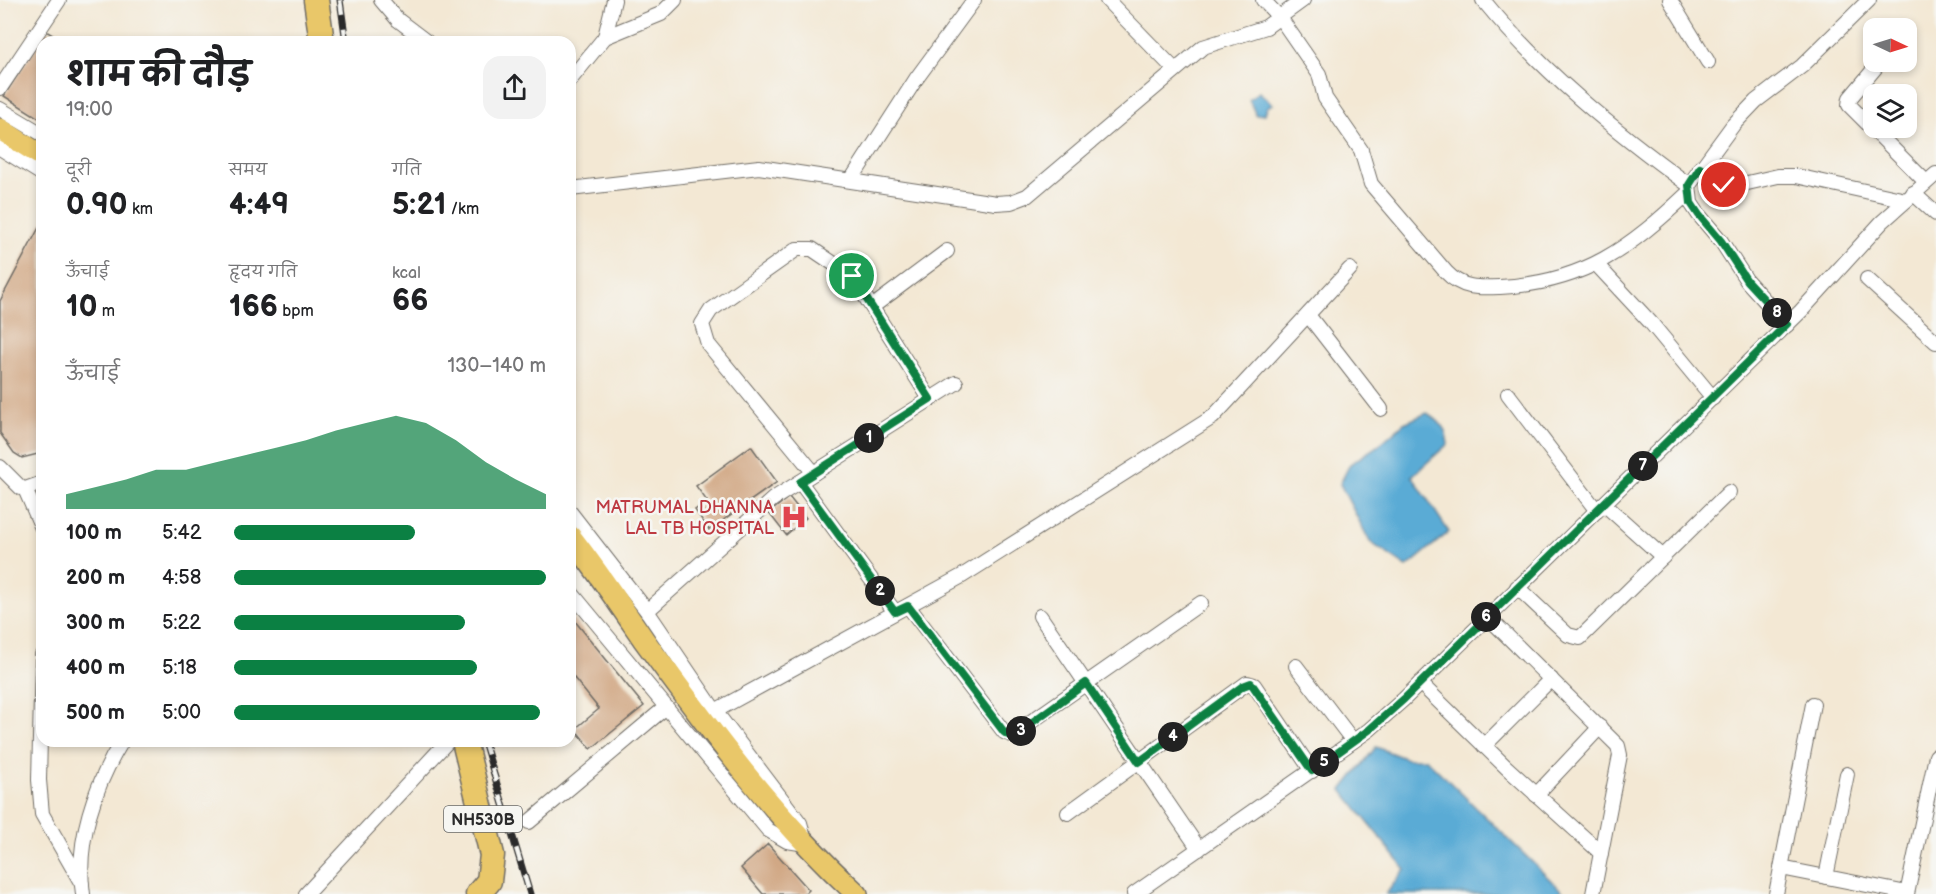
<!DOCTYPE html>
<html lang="hi">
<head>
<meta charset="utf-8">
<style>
	:root { --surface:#fff; --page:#f2f2f2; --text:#202124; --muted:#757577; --accent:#0b8043 }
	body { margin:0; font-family:"Balsamiq Sans","Playpen Sans Deva",sans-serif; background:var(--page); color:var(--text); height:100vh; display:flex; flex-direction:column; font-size:22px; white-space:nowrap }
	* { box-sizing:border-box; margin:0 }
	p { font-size:20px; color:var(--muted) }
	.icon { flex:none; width:33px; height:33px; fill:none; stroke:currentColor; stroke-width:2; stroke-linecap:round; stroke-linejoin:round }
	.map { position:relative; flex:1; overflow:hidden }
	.panel { position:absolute; left:36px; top:36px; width:540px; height:711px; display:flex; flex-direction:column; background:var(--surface); border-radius:18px; box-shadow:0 3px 9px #0003 }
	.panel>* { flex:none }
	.needle { width:39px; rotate:94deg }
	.buttons { position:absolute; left:1863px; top:18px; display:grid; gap:12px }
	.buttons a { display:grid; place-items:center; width:54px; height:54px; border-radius:12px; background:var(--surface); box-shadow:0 3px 9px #0003; font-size:30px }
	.pin { position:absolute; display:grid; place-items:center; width:51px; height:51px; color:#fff; margin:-26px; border:3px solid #fff; border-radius:50%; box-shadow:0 2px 6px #0007 }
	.km { position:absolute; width:30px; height:30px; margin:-15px; border-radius:50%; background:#222; color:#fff; font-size:16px; line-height:30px; text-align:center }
	.round { display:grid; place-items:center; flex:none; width:63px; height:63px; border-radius:18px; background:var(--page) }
	.summary { display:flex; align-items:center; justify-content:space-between; height:102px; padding:0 30px }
	h1 { font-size:33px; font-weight:700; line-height:45px }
	.stats { display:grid; grid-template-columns:repeat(3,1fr); gap:9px; height:102px; padding:6px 30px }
	.stats div { display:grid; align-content:center }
	.stats b { font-size:30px; font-weight:700 }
	.stats small { font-size:16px; font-weight:400 }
	.stats p { font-size:16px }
	.chart { height:168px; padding:12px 30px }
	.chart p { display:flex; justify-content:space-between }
	.chart svg { width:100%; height:108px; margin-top:6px; fill:var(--accent); opacity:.7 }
	ul { padding:0 30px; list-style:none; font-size:20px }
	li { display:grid; grid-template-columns:96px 72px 1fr; align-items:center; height:45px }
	li i { height:15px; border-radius:8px; background:var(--accent) }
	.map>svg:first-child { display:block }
	.water { fill:#5aabd5; stroke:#426b80; stroke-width:1.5 }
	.building { fill:#d1a885 }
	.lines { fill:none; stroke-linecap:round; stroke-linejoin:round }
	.street-casing { stroke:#716d66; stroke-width:16 }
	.primary-casing { stroke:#716d66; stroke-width:24 }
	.highway-casing { stroke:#716d66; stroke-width:27 }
	.street { stroke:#fff; stroke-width:14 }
	.primary { stroke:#e9c769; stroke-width:21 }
	.highway { stroke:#e9c769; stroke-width:24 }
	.rail-casing { stroke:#2b2b2b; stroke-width:7 }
	.rail { stroke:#f6f6f2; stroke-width:4.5; stroke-dasharray:14; stroke-linecap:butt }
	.route-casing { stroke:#fff; stroke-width:12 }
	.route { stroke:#0b8043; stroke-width:8 }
	.labels { text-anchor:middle; stroke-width:5; stroke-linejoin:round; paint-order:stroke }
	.shield { fill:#f6f6f2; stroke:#686867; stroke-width:1.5 }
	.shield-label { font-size:16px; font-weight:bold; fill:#2b2b2b }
	.health-label { font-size:18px; fill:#be3a42; stroke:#f6f6f2; text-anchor:end }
</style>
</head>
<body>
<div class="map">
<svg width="1936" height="894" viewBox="0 0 1936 894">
	<rect width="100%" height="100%" fill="#f6f6f2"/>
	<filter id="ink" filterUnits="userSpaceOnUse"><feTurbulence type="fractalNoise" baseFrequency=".0167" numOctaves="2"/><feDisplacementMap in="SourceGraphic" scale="12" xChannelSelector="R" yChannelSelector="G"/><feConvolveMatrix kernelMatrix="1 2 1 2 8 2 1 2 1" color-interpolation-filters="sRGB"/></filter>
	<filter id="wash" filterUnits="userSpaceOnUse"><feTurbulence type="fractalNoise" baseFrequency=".008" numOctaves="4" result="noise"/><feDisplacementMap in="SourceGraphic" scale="24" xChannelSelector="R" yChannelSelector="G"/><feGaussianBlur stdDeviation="1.35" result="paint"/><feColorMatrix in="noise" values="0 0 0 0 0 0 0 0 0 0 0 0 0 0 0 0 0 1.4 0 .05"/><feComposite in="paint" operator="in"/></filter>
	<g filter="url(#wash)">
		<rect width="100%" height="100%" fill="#f3e8d4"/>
		<g class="water">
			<path d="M 1259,92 L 1273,104 L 1267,107 L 1265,114 L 1256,115 L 1249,100 Z"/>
			<path d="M 1427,413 C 1441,422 1446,428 1448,444 L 1412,476 L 1449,532 L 1407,567 L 1370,542 L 1340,484 L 1350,464 L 1379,445 L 1404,423 Z"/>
			<path d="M 1376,747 L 1407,759 L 1426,759 L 1565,894 L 1386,894 L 1405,869 L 1342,790 Z"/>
		</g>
		<g id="blocks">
			<g class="building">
				<path d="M 46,31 L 64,42 L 42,42 L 42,120 L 4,96 Z"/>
				<path d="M 42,222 L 42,453 L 22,458 L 14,453 L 0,433 L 0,301 Z"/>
				<path d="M 751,446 L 777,482 L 709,530 L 695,510 L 707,501 L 696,486 Z"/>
				<path d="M 789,497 L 806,518 L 786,535 L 769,513 Z"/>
				<path d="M 570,615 L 644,706 L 591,749 L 575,729 L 599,709 L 570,673 Z"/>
				<path d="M 768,844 L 809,890 L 805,894 L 763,894 L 741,868 Z"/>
			</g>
		</g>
	</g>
	<g filter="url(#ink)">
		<use href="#blocks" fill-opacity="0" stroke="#716d66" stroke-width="1.5"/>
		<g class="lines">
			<g class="street-casing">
				<g id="street">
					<path d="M 381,0 L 398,20 L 427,42"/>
					<path d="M 1107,0 L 1175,70"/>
					<path d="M 1263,0 L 1281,19 L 1319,74 L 1325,98 L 1361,150 L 1371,184 L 1446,272 C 1462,289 1478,288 1500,287 C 1584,283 1630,248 1688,193"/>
					<path d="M 1483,0 C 1541,71 1615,131 1689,185"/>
					<path d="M 1670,0 L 1708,62"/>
					<path d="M 605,37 L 614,0"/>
					<path d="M 1876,67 L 1850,98 L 1849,105 L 1926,182"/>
					<path d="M 570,80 L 605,37 L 661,14 L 675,0"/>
					<path d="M 0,88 L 59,0"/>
					<path d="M 0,109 L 42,134"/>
					<path d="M 0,148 L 42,174"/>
					<path d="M 1700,168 L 1724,185 L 1730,187 L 1778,176 L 1796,176 L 1906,200"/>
					<path d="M 851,180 L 916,79 L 974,0"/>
					<path d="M 570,189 L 759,167 L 996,203 L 1011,202 L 1027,196 L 1203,47 L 1266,27 L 1303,0"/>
					<path d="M 1913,193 L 1936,214"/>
					<path d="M 1597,265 L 1651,323 L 1713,398"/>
					<path d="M 1867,279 L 1936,342"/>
					<path d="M 872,307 L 947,251"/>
					<path d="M 1308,315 L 1381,409"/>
					<path d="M 1787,325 L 1747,281 L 1721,241 L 1699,215 L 1691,203 L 1689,185 L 1733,125 L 1756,101 L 1802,66 L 1869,0"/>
					<path d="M 1508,394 L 1597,511"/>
					<path d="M 0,467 L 21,488 L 25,489 L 42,483"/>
					<path d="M 814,473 L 708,344 L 702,324 L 711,310 L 797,249 L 812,249 L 852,276 L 930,399"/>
					<path d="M 800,482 L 895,612"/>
					<path d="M 25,489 L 42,528"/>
					<path d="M 1604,504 L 1663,557"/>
					<path d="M 570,512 L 647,611 L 715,711"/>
					<path d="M 1517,587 L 1568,635 L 1580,638 L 1729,492"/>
					<path d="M 570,591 L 768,830 L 787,841 L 806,844 L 800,823 L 715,711 L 962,576 L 1213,417 L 1350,269"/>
					<path d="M 908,606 L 1004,732 L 1012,735 L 1201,603"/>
					<path d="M 647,611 L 773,499 L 956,383"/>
					<path d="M 1040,616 L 1199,849"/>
					<path d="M 1487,616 L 1618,746 L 1620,755 L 1593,894"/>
					<path d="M 42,655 L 39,780 L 42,814 L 82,884"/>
					<path d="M 1296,666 L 1353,741"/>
					<path d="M 1420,683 L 1506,767 L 1601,853"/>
					<path d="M 1484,746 L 1551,679"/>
					<path d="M 1536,795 L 1600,727"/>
					<path d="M 1068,813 L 1247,683 L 1254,685 L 1312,771"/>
					<path d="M 529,822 L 666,707"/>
					<path d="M 1781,868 L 1907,893"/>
					<path d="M 1826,877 L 1847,774"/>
					<path d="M 83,894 C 75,842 95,785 122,741"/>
					<path d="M 306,894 L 448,741"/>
					<path d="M 1134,894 L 1369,730 L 1404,699 L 1801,311 L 1882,222 L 1936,174"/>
					<path d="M 1776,894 L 1813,704"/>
					<path d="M 1907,894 L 1936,756"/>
				</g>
			</g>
			<g class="primary-casing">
				<g id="primary">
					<path d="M 0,129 L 42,156"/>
					<path d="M 570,536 C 596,569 620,605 644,640 C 709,729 775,819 857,894"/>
				</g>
			</g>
			<g class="highway-casing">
				<g id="highway">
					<path d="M 316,0 L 322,42"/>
					<path d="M 464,741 L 492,855 L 489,881 L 478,894"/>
				</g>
			</g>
			<use href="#street" class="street"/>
			<use href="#primary" class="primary"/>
			<use href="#highway" class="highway"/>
			<g class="rail-casing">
				<g id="rail">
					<path d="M 340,0 L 346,42"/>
					<path d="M 484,741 L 530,894"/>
				</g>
			</g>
			<use href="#rail" class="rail"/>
		</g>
	</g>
	<g class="lines" filter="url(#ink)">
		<g class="route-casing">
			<path id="route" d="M 852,276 L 930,399 L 800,482 L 895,612 L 908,606 L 1004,732 L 1008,735 L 1016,734 L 1086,683 L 1139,762 L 1243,686 L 1251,683 L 1312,771 L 1369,730 L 1404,699 L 1787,324 L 1747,281 L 1721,241 L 1699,215 L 1691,203 L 1689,185 L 1700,168 L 1724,185"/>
		</g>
		<use href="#route" class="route"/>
	</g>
	<defs>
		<g id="hospital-bare" transform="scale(2.07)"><path d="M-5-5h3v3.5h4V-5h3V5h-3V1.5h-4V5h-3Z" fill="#e0444e" stroke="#f6f6f2" stroke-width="2.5" paint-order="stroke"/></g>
	</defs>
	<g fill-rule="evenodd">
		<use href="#hospital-bare" x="794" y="517"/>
	</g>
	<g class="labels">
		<rect class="shield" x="444" y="806" width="78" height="26" rx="4.5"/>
		<g class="shield-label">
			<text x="483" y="825">NH530B</text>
		</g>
		<g class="health-label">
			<text x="774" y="513">MATRUMAL DHANNA<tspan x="774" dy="21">LAL TB HOSPITAL</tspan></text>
		</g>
	</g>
</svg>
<div class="buttons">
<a><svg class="needle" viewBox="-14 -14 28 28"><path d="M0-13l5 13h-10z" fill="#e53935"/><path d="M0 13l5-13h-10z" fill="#757577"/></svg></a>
<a><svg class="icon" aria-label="layers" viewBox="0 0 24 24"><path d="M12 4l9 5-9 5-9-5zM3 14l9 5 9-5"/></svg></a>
</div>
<div class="pin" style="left:852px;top:276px;background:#1e9e55"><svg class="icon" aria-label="arrive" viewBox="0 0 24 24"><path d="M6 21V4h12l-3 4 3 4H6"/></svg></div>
<div class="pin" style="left:1724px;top:185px;background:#d93025"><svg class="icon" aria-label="check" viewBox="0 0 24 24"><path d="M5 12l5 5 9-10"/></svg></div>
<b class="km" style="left:869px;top:438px">1</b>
<b class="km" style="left:880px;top:591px">2</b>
<b class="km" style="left:1021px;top:731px">3</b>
<b class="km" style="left:1173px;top:737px">4</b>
<b class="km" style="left:1324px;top:762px">5</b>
<b class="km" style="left:1486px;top:617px">6</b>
<b class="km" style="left:1643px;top:466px">7</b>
<b class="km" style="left:1777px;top:313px">8</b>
<section class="panel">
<div class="summary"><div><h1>शाम की दौड़</h1><p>19:00</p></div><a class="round"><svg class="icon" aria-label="share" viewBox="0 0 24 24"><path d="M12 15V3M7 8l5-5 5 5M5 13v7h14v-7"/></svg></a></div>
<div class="stats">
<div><p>दूरी</p><b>0.90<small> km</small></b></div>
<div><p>समय</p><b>4:49</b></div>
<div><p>गति</p><b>5:21<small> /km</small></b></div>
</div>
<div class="stats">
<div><p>ऊँचाई</p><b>10<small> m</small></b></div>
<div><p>हृदय गति</p><b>166<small> bpm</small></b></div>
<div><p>kcal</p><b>66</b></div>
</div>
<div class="chart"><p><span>ऊँचाई</span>130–140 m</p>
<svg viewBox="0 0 160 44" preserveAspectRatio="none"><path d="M0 44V38L10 35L20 32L30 28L40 28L50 25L60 22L70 19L80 16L90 12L100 9L110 6L120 9L130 16L140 25L150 32L160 38V44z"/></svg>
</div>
<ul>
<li><b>100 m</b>5:42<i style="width:58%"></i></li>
<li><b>200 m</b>4:58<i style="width:100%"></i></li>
<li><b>300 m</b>5:22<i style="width:74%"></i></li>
<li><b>400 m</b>5:18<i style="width:78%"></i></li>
<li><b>500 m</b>5:00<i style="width:98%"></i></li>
</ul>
</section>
</div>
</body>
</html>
